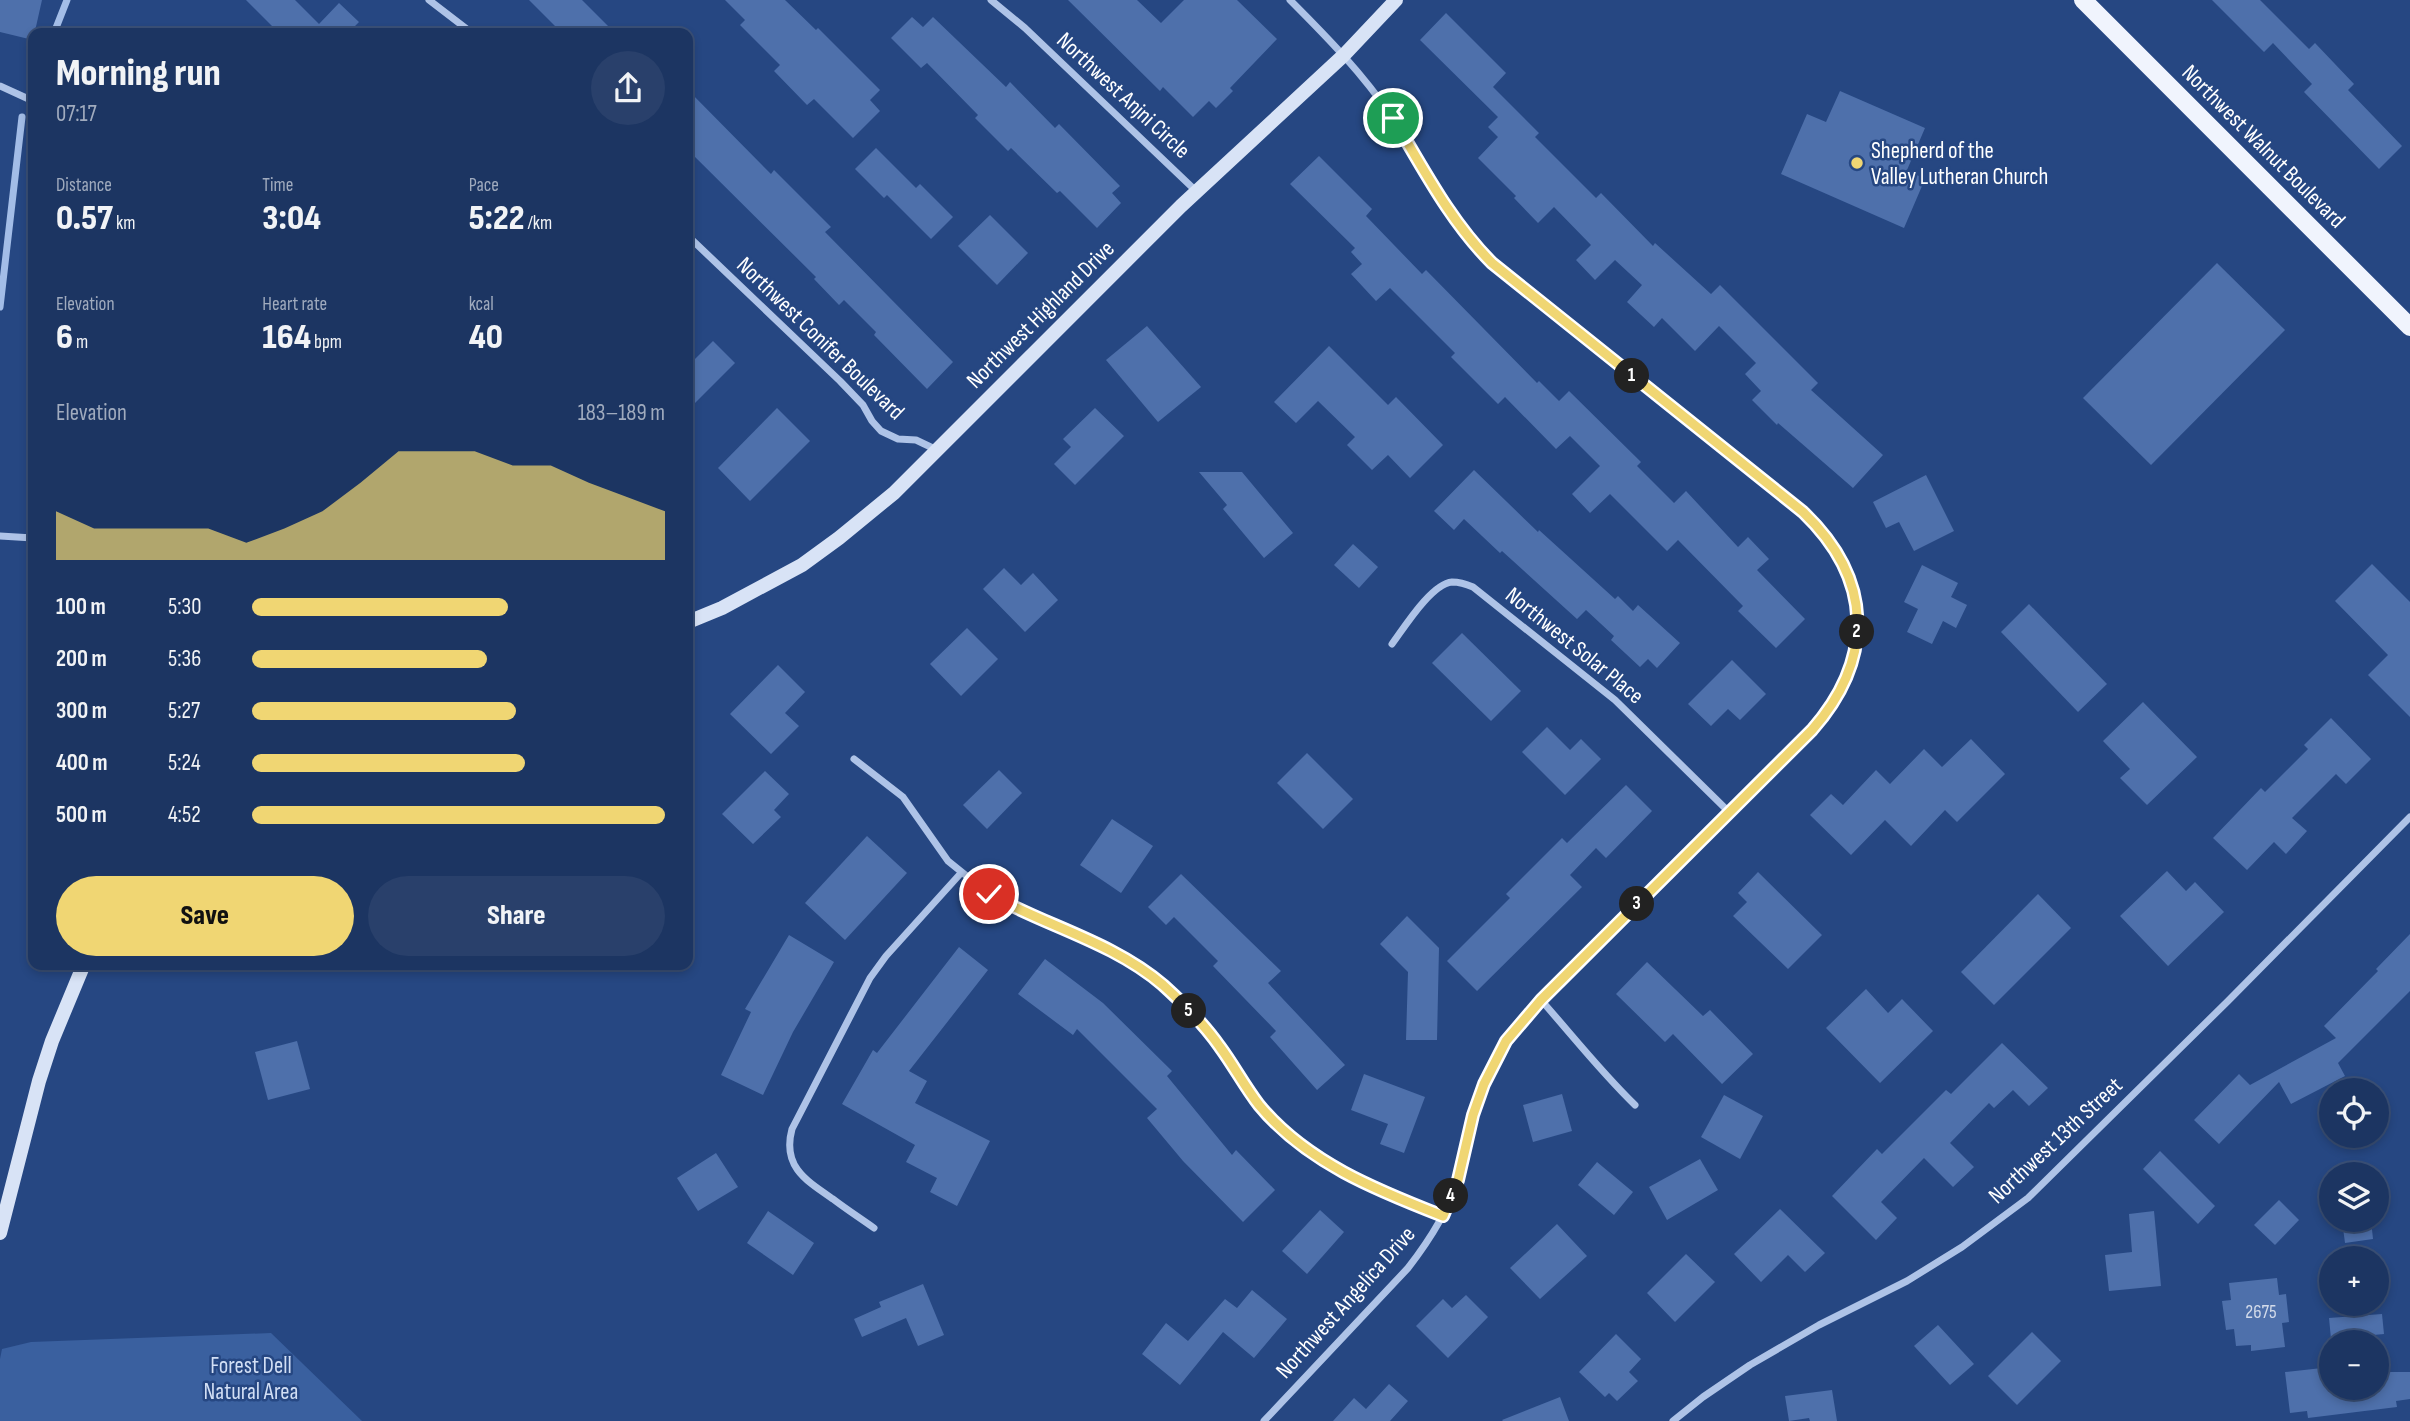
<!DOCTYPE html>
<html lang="en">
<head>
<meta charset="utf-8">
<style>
	:root { --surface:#1c3562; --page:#29406b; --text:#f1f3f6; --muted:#a0abbe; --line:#3a5077; --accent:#f0d673 }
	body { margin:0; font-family:"Sofia Sans Condensed",sans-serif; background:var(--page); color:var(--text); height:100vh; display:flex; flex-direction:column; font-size:26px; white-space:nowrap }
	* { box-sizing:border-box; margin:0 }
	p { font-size:23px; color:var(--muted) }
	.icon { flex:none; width:38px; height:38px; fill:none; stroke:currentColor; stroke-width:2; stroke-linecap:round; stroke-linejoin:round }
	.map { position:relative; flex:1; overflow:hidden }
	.side { position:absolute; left:28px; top:28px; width:665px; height:942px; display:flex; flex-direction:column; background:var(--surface); border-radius:14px; box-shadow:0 4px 10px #0003,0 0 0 2px var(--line) }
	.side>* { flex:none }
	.controls { position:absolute; left:2319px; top:1078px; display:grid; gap:14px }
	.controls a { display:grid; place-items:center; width:70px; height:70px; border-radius:50%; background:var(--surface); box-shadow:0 4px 10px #0003,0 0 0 2px var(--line); font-size:35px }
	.pin { position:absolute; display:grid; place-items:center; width:60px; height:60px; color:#fff; margin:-30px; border:4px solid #fff; border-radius:50%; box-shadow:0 2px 7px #0007 }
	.km { position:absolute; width:35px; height:35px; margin:-18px; border-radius:50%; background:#222; color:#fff; font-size:19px; line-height:35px; text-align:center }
	.round { display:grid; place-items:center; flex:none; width:74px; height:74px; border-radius:37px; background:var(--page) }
	.overview { display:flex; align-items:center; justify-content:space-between; height:119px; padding:0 28px }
	h1 { font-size:38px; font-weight:800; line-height:52px }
	.figures { display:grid; grid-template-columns:repeat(3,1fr); gap:10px; height:119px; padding:7px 28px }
	.figures div { display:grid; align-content:center }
	.figures b { font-size:35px; font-weight:800 }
	.figures small { font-size:19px; font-weight:400 }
	.figures p { font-size:19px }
	.chart { height:196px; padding:14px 28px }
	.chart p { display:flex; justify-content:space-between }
	.chart svg { width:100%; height:126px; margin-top:7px; fill:var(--accent); opacity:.7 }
	.cta { display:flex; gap:14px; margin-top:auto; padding:14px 28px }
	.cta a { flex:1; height:80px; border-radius:42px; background:var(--accent); color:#111; font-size:28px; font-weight:800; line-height:80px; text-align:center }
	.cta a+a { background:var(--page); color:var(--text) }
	ul { padding:0 28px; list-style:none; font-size:23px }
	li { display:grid; grid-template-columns:112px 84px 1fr; align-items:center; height:52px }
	li i { height:18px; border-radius:9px; background:var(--accent) }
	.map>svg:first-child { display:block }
	.green { fill:#3a609f }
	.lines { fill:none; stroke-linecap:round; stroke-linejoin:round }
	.stream { stroke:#a3bde7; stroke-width:7 }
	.building { fill:#4e70ab }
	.street { stroke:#aec3e7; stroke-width:7 }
	.secondary { stroke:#d8e3f6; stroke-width:14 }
	.primary { stroke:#f0f4fd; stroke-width:18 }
	.route-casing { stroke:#fff; stroke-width:14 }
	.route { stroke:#f0d673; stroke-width:9 }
	.poi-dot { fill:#f0d673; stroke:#264782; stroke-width:2.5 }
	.labels { text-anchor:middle; stroke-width:5; stroke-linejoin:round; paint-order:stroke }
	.number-label { font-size:19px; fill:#d3dbea }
	.street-label { font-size:23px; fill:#fff; stroke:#264782 }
	.poi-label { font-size:23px; fill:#fff; stroke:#264782; text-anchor:start }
	.park-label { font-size:23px; fill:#d2dff5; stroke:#264782 }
</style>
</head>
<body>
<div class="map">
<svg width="2410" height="1421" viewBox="0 0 2410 1421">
	<rect width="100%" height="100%" fill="#264782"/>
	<path class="green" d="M 271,1333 L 362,1421 L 0,1421 L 0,1359 L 2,1349 L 31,1342 Z"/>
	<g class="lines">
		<g class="stream">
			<path d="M 54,33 L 67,0"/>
			<path d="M 0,307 L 22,117"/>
		</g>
	</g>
	<g class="building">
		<path d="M 0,0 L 42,0 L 33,40 L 0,32 Z"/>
		<path d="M 246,0 L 295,0 L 319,24 L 339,3 L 359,22 L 348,33 L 279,33 Z"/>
		<path d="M 529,0 L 582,0 L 615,33 L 562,33 Z"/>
		<path d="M 725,0 L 785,0 L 816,30 L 818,28 L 880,90 L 870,100 L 880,111 L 853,138 L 814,99 L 807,105 L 774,71 L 780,65 L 740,25 L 745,20 Z"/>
		<path d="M 1068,0 L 1137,0 L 1161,23 L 1184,0 L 1237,0 L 1277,39 L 1230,88 L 1233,91 L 1216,108 L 1209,101 L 1193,117 L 1163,87 L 1160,91 Z"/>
		<path d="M 2212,0 L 2260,0 L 2309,49 L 2315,43 L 2354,84 L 2348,90 L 2402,146 L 2379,169 L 2304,92 L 2312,84 L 2273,43 L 2264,52 Z"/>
		<path d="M 1446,13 L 1506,73 L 1493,87 L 1539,133 L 1535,137 L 1596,198 L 1601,193 L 1653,246 L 1655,243 L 1711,294 L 1720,285 L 1818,383 L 1811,390 L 1883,455 L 1853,488 L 1778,423 L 1777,425 L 1752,400 L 1761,391 L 1745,374 L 1756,363 L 1719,326 L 1695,351 L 1662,318 L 1654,327 L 1627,302 L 1642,285 L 1615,260 L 1595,280 L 1576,260 L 1591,245 L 1554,207 L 1538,223 L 1514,198 L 1516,196 L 1478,158 L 1498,137 L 1488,127 L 1498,117 L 1420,40 Z"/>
		<path d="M 912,17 L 923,27 L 933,17 L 1006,87 L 1010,82 L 1055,128 L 1059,124 L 1120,186 L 1112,193 L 1121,203 L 1097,228 L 1060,191 L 1057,193 L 1011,148 L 1008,151 L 975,118 L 978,115 L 927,63 L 921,68 L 891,38 Z"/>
		<path d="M 688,90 L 771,174 L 774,170 L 831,227 L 825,232 L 953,362 L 927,389 L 874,335 L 876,332 L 844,300 L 839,305 L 814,279 L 816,277 L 688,150 Z"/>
		<path d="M 1840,91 L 1925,128 L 1907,170 L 1925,179 L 1904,228 L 1781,174 L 1807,114 L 1826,122 Z"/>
		<path d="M 876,148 L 916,188 L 920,184 L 953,217 L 931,239 L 887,195 L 884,198 L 855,169 Z"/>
		<path d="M 1319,156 L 1372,209 L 1366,216 L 1422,274 L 1426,270 L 1537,383 L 1539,381 L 1559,401 L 1569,391 L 1641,462 L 1637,466 L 1674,503 L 1686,491 L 1738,547 L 1748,537 L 1769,559 L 1757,570 L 1805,619 L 1776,648 L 1738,611 L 1743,606 L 1678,540 L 1667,551 L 1610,494 L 1590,513 L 1572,494 L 1600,466 L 1570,436 L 1556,449 L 1505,397 L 1498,404 L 1451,357 L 1455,353 L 1390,288 L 1376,301 L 1351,274 L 1362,264 L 1351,252 L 1355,248 L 1290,184 Z"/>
		<path d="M 990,215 L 1028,253 L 997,285 L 958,246 Z"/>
		<path d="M 2217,263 L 2285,330 L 2151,465 L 2083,398 Z"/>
		<path d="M 1147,326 L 1201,387 L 1158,422 L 1106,360 Z"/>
		<path d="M 713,341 L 735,363 L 688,410 L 688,366 Z"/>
		<path d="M 1329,346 L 1388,405 L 1396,397 L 1443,445 L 1410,478 L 1388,455 L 1372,470 L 1347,445 L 1355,437 L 1318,401 L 1296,423 L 1274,402 Z"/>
		<path d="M 777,408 L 810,441 L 750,501 L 718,468 Z"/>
		<path d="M 1095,408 L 1124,436 L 1075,485 L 1054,464 L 1071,447 L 1063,439 Z"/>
		<path d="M 1474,470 L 1538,532 L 1539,530 L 1615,599 L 1618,596 L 1633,611 L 1638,605 L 1680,643 L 1657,668 L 1648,659 L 1640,667 L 1611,640 L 1614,636 L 1586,610 L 1577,619 L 1502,551 L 1500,553 L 1464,519 L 1454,530 L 1434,511 Z"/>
		<path d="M 1199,472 L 1242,472 L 1293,533 L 1264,558 L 1223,509 L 1227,505 Z"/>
		<path d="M 1926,475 L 1954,531 L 1914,551 L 1899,522 L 1886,528 L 1873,502 Z"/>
		<path d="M 1353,544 L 1378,567 L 1359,588 L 1334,565 Z"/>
		<path d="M 2372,564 L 2410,602 L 2410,717 L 2368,675 L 2388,655 L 2335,601 Z"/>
		<path d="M 1922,565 L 1958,583 L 1951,597 L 1967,605 L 1956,628 L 1943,621 L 1932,644 L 1907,632 L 1918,609 L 1904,602 Z"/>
		<path d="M 1004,568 L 1021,585 L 1033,573 L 1058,600 L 1025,632 L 983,589 Z"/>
		<path d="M 2029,604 L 2107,684 L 2078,712 L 2001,632 Z"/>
		<path d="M 967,628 L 998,659 L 961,696 L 930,664 Z"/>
		<path d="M 1462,633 L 1521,691 L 1491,721 L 1432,663 Z"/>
		<path d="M 1732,660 L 1766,694 L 1740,720 L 1728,709 L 1711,726 L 1688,704 Z"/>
		<path d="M 778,665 L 805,692 L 785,713 L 799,726 L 771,754 L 730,714 Z"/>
		<path d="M 2143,702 L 2197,757 L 2147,805 L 2120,778 L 2130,769 L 2103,741 Z"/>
		<path d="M 2331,718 L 2371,759 L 2346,784 L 2336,774 L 2292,818 L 2307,831 L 2286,854 L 2274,842 L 2247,870 L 2213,838 L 2261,788 L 2265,792 L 2308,749 L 2304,745 Z"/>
		<path d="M 1547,727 L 1570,750 L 1581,739 L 1601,759 L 1565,795 L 1522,752 Z"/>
		<path d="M 1971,739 L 2005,774 L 1957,822 L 1945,810 L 1911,846 L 1885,820 L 1851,855 L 1810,815 L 1831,794 L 1843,805 L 1876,770 L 1890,784 L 1924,749 L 1942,767 Z"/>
		<path d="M 1307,753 L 1353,799 L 1323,829 L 1277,783 Z"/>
		<path d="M 999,770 L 1022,793 L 987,829 L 963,805 Z"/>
		<path d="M 765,771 L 789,794 L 774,810 L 781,817 L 753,844 L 722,814 Z"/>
		<path d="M 1626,785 L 1652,811 L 1606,858 L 1596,848 L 1570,875 L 1582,887 L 1477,991 L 1447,961 L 1510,898 L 1506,894 L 1562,838 L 1567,843 Z"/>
		<path d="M 1112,819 L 1153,846 L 1121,893 L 1080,865 Z"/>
		<path d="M 867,836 L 907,873 L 845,940 L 805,903 Z"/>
		<path d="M 2167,871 L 2186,891 L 2195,882 L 2224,912 L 2168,966 L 2120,916 Z"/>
		<path d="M 1758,872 L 1822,935 L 1788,969 L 1733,916 L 1747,902 L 1738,893 Z"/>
		<path d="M 1181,874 L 1281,971 L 1268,983 L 1345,1065 L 1317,1090 L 1270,1037 L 1276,1031 L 1213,966 L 1218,961 L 1174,917 L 1166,925 L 1148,907 Z"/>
		<path d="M 2038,894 L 2071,928 L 1994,1005 L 1961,972 Z"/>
		<path d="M 1407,916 L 1439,948 L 1437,1040 L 1406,1040 L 1408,972 L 1380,944 Z"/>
		<path d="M 2410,934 L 2410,991 L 2338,1063 L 2345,1076 L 2291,1104 L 2279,1082 L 2219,1144 L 2194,1120 L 2239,1074 L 2250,1085 L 2336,1038 L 2324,1026 L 2378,971 L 2376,969 Z"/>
		<path d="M 789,935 L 834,962 L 793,1032 L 763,1095 L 721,1075 L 751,1012 L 745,1009 Z"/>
		<path d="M 959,947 L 988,970 L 909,1071 L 927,1081 L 915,1103 L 990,1141 L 957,1206 L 930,1192 L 937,1178 L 906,1162 L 915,1145 L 842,1104 L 873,1050 L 877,1053 Z"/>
		<path d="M 1045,959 L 1103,1003 L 1172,1071 L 1167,1076 L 1232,1155 L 1236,1150 L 1275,1190 L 1243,1222 L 1183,1161 L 1147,1118 L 1157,1109 L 1077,1029 L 1073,1035 L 1018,994 Z"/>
		<path d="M 1647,962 L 1703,1016 L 1710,1010 L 1753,1054 L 1722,1084 L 1673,1034 L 1665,1042 L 1616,994 Z"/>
		<path d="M 1866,989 L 1888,1013 L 1902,999 L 1933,1031 L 1880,1083 L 1826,1028 Z"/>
		<path d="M 297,1041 L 310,1089 L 268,1100 L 255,1052 Z"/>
		<path d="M 2002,1043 L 2048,1088 L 2029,1106 L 2013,1090 L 1994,1108 L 1989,1103 L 1950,1143 L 1974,1167 L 1953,1187 L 1924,1158 L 1881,1202 L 1897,1218 L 1876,1240 L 1832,1196 L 1877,1149 L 1882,1154 L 1946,1090 L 1951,1094 Z"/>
		<path d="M 1364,1074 L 1425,1097 L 1404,1153 L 1380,1144 L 1388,1124 L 1351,1110 Z"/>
		<path d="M 1562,1094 L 1572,1131 L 1533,1142 L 1523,1105 Z"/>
		<path d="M 1724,1095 L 1763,1116 L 1740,1159 L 1701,1137 Z"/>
		<path d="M 2160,1151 L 2215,1206 L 2198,1224 L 2143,1169 Z"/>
		<path d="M 716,1153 L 738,1187 L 698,1211 L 677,1178 Z"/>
		<path d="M 1700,1159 L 1718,1190 L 1667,1220 L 1649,1187 Z"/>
		<path d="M 1597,1162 L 1633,1192 L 1614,1215 L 1578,1185 Z"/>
		<path d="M 2279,1200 L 2299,1220 L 2275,1245 L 2254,1225 Z"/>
		<path d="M 1780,1209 L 1825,1253 L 1805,1272 L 1788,1255 L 1761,1282 L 1734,1254 Z"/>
		<path d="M 1320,1210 L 1344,1232 L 1307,1274 L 1282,1251 Z"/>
		<path d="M 768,1211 L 814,1243 L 793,1275 L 747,1243 Z"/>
		<path d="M 2154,1211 L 2161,1286 L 2109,1291 L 2105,1255 L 2132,1252 L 2129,1214 Z"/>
		<path d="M 2342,1220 L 2371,1220 L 2373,1239 L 2345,1243 Z"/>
		<path d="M 1557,1224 L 1587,1256 L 1540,1299 L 1510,1268 Z"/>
		<path d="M 1686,1254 L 1715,1282 L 1675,1322 L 1647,1293 Z"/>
		<path d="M 2277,1278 L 2279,1295 L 2286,1294 L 2289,1322 L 2282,1323 L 2285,1347 L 2251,1351 L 2251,1345 L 2236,1346 L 2234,1329 L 2226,1330 L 2222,1301 L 2231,1300 L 2229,1283 Z"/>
		<path d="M 923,1284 L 944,1335 L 918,1346 L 906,1318 L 862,1337 L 854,1319 L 881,1307 L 879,1302 Z"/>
		<path d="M 1252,1290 L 1287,1319 L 1254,1358 L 1223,1332 L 1180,1385 L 1142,1354 L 1166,1323 L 1188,1341 L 1225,1299 L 1237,1308 Z"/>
		<path d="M 1466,1295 L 1488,1317 L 1448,1358 L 1416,1326 L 1443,1299 L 1452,1308 Z"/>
		<path d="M 2382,1314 L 2384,1334 L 2331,1339 L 2329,1318 Z"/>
		<path d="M 1938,1325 L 1974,1364 L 1950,1385 L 1914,1346 Z"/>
		<path d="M 2032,1332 L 2061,1361 L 2017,1405 L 1988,1376 Z"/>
		<path d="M 1616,1334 L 1641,1359 L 1629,1372 L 1638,1381 L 1617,1401 L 1609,1393 L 1605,1397 L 1579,1372 Z"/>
		<path d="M 2331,1367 L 2331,1388 L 2376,1388 L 2376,1372 L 2410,1372 L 2410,1399 L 2396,1401 L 2397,1407 L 2308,1418 L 2307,1411 L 2290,1413 L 2285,1372 Z"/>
		<path d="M 1389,1384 L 1408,1401 L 1390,1421 L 1333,1421 L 1354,1398 L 1366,1409 Z"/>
		<path d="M 1832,1390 L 1837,1421 L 1810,1421 L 1809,1418 L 1789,1421 L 1785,1396 Z"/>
		<path d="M 1560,1397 L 1569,1421 L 1503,1421 L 1502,1420 Z"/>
	</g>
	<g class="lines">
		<g class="street">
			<path d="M 429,0 L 472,33"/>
			<path d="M 991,0 L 1025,28 L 1196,191"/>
			<path d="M 0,86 L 33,101"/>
			<path d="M 688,236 L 840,381 L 863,405 L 872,421 L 881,431 L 898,439 L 916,440 L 937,450"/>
			<path d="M 0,536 L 33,538"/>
			<path d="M 1392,644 C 1404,628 1431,584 1452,582 C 1460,582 1466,584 1473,587 L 1615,700 L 1729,812"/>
			<path d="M 854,759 L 903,797 L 948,861 L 989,894 L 1013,907 L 1106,948 L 1161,984 L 1196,1017 L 1219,1045 L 1259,1104 L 1276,1123 L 1306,1149 L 1333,1167 L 1384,1193 L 1443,1216"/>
			<path d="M 1541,1000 C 1572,1035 1601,1072 1635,1105"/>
			<path d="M 874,1228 C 860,1218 846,1209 833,1199 C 805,1180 782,1166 792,1129 L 870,978 L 886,956 L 961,873"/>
			<path d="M 1264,1421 L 1408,1268 C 1429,1241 1448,1212 1458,1179 C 1467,1147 1471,1115 1484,1084 C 1498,1050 1517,1028 1541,1000 L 1827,713 C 1833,702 1841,691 1846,680 C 1871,617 1850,557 1803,512 L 1492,263 C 1449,219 1427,167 1392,117 C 1363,74 1327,37 1290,0"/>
			<path d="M 1673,1421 L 1703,1397 L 1750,1365 L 1819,1325 L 1907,1281 L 1962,1247 L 2028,1198 L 2228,1001 L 2410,817"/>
		</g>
		<g class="secondary">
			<path d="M 688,622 L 722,608 L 802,565 L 839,538 L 894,493 L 1181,206 L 1344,55 L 1396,0"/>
			<path d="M 0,1233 L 39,1081 L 52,1041 L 84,964"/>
		</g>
		<path class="primary" d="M 2083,0 L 2410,327"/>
	</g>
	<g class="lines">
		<g class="route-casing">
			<path id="route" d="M 989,894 C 1046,926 1113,942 1163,985 C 1184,1004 1204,1024 1220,1047 C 1234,1066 1245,1087 1259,1105 C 1306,1162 1376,1190 1443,1216 L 1458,1180 L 1473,1115 L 1484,1084 L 1506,1041 L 1541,1000 L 1812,730 C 1875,658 1873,579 1803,512 L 1492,263 C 1450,221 1423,168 1393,118"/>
		</g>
		<use href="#route" class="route"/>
	</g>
	<circle class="poi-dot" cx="1857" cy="163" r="7"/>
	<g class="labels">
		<g class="number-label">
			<text x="2261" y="1318">2675</text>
		</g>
		<g class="street-label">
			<text transform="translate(1124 95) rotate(43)" y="8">Northwest Anjni Circle</text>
			<text transform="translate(2264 146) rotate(45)" y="8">Northwest Walnut Boulevard</text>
			<text transform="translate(1040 314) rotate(-45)" y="8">Northwest Highland Drive</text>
			<text transform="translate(821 338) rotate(44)" y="8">Northwest Conifer Boulevard</text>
			<text transform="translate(1575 645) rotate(39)" y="8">Northwest Solar Place</text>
			<text transform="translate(2055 1140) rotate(-43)" y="8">Northwest 13th Street</text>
			<text transform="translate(1345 1302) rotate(-48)" y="8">Northwest Angelica Drive</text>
		</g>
		<g class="poi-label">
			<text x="1871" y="158">Shepherd of the<tspan x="1871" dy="26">Valley Lutheran Church</tspan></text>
		</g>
		<g class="park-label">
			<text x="251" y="1373">Forest Dell<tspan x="251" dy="26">Natural Area</tspan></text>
		</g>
	</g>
</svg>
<div class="controls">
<a><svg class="icon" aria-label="locate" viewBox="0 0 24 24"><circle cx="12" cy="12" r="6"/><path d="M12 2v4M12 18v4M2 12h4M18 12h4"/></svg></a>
<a><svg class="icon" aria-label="layers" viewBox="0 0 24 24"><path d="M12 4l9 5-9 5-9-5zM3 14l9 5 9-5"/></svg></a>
<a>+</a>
<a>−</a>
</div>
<div class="pin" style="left:1393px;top:118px;background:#1e9e55"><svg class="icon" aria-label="arrive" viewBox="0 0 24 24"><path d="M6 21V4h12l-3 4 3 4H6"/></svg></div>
<div class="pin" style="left:989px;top:894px;background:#d93025"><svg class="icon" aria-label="check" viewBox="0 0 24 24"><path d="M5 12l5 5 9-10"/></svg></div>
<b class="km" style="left:1632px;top:376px">1</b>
<b class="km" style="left:1857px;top:632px">2</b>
<b class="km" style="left:1637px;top:904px">3</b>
<b class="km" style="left:1451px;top:1196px">4</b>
<b class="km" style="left:1189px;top:1011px">5</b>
<section class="side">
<div class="overview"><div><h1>Morning run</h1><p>07:17</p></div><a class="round"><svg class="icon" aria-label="share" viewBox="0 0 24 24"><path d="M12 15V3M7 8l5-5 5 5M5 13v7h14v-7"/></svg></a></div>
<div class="figures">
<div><p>Distance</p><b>0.57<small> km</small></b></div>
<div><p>Time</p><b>3:04</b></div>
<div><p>Pace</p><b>5:22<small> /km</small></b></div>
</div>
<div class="figures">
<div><p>Elevation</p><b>6<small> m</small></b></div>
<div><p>Heart rate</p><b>164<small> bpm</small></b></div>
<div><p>kcal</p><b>40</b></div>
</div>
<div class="chart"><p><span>Elevation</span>183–189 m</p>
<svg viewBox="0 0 160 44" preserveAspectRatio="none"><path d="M0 44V27L10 33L20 33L30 33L40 33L50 38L60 33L70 27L80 17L90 6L100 6L110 6L120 11L130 11L140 17L150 22L160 27V44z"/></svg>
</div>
<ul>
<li><b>100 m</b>5:30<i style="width:62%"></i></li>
<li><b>200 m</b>5:36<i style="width:57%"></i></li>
<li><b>300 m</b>5:27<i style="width:64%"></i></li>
<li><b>400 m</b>5:24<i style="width:66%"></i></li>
<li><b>500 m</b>4:52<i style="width:100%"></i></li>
</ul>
<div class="cta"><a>Save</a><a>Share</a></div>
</section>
</div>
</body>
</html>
